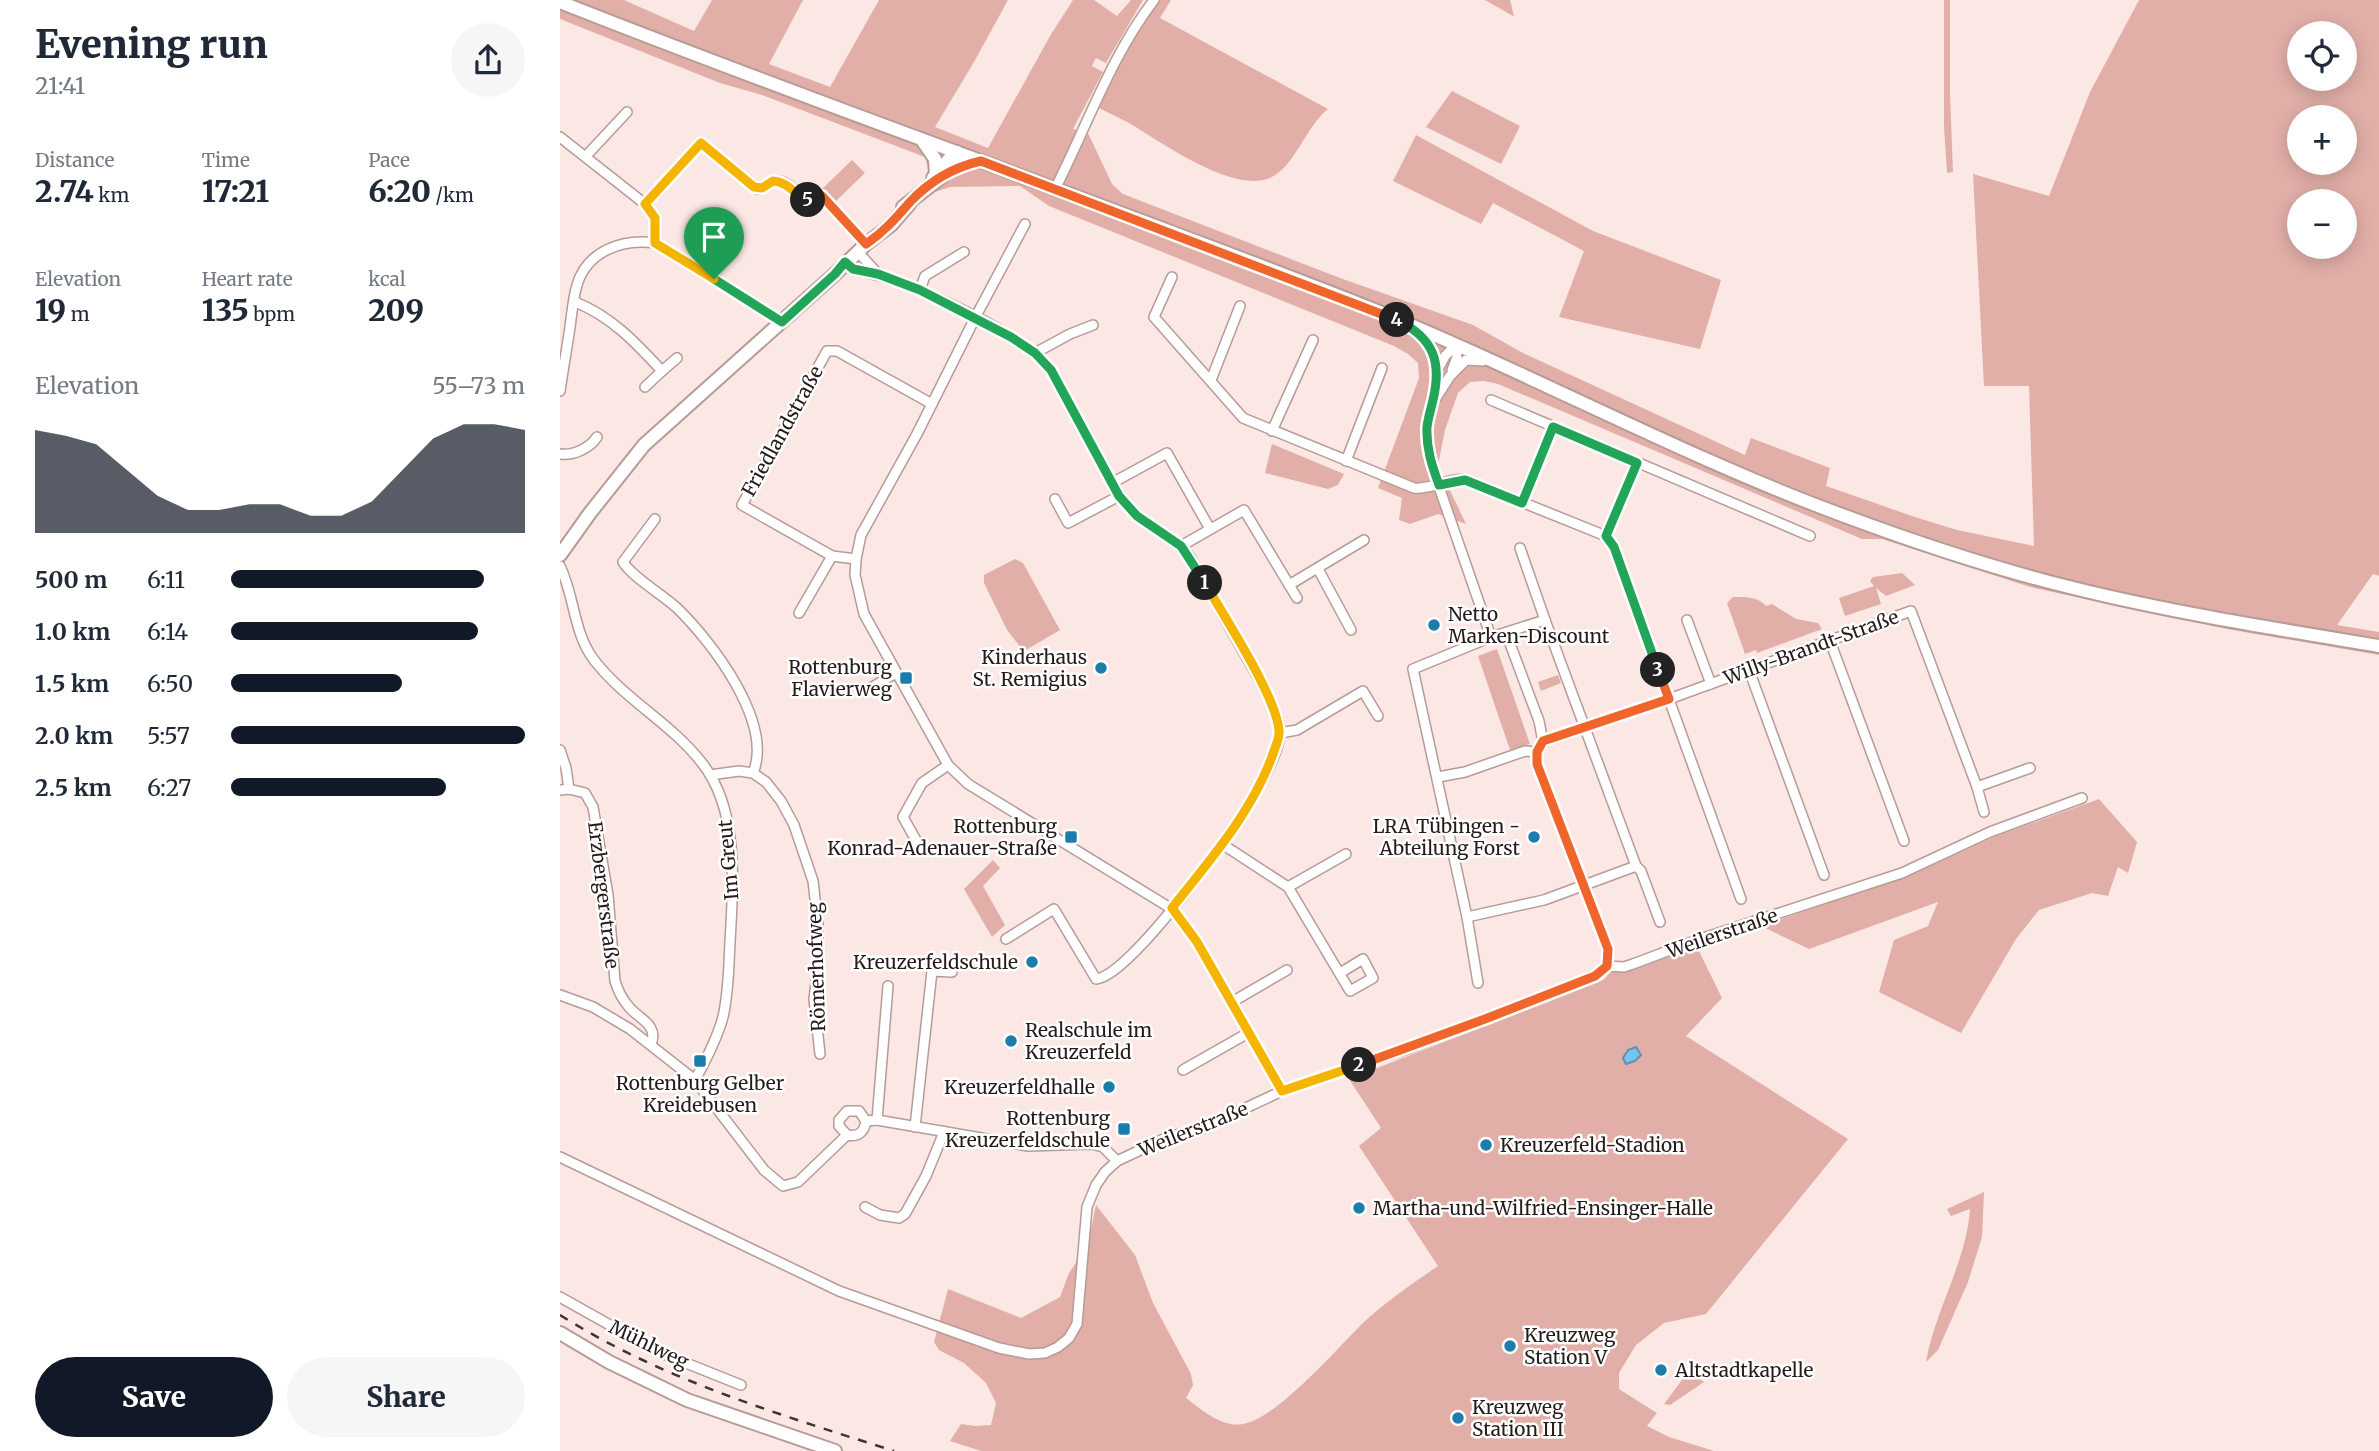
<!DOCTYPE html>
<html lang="en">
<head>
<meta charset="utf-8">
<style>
	:root { --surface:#fff; --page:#f6f6f7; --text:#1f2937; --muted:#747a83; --accent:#111827 }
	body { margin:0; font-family:Merriweather,serif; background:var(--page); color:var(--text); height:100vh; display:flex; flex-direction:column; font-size:26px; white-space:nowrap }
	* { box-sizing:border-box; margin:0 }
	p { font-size:23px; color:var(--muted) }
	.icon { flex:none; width:38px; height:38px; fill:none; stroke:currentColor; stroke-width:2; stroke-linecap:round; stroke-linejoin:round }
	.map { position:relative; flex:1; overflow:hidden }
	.side { display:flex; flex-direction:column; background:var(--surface); width:560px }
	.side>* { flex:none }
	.controls { position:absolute; left:1727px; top:21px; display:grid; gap:14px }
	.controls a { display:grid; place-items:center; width:70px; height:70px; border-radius:50%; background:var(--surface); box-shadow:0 4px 18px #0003; font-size:35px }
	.pin { position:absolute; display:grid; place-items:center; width:60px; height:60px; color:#fff; margin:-72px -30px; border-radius:50% 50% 50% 0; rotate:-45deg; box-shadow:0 0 7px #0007 }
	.pin .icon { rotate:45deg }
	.km { position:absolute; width:35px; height:35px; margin:-18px; border-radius:50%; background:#222; color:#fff; font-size:19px; line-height:35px; text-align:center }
	.round { display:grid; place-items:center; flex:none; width:74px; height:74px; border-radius:37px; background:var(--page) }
	.overview { display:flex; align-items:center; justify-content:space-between; height:119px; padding:0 35px }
	h1 { font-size:38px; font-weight:800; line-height:52px }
	.stats { display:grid; grid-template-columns:repeat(3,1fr); gap:10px; height:119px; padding:7px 35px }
	.stats div { display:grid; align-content:center }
	.stats b { font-size:30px; font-weight:800 }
	.stats small { font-size:19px; font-weight:400 }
	.stats p { font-size:19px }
	.chart { height:196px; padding:14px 35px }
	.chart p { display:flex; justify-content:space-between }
	.chart svg { width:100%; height:126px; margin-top:7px; fill:var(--accent); opacity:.7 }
	.button { display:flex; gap:14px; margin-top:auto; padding:14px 35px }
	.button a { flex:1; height:80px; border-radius:42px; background:var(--accent); color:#fff; font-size:28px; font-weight:800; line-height:80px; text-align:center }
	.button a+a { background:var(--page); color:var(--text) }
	ul { padding:0 35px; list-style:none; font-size:23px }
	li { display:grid; grid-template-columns:112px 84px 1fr; align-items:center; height:52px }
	li i { height:18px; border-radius:9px; background:var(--accent) }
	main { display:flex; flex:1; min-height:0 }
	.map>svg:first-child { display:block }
	.green { fill:#e1afa8; fill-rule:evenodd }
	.water { fill:#76c4ef; stroke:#5e91af; stroke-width:2 }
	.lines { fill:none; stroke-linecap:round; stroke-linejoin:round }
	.street-casing { stroke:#b79b96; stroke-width:12 }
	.secondary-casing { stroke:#b79b96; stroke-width:16 }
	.street { stroke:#fff; stroke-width:9 }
	.secondary { stroke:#fff; stroke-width:12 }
	.rail { stroke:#3f3331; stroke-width:2.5; stroke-dasharray:9 9; stroke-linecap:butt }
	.split-1-casing { stroke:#fff; stroke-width:14 }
	.split-2-casing { stroke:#fff; stroke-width:14 }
	.split-3-casing { stroke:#fff; stroke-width:14 }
	.split-4-casing { stroke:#fff; stroke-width:14 }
	.split-5-casing { stroke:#fff; stroke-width:14 }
	.split-6-casing { stroke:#fff; stroke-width:14 }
	.split-1 { stroke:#22a559; stroke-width:9 }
	.split-2 { stroke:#f5b400; stroke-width:9 }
	.split-3 { stroke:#f0652b; stroke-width:9 }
	.split-4 { stroke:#22a559; stroke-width:9 }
	.split-5 { stroke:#f0652b; stroke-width:9 }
	.split-6 { stroke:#f5b400; stroke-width:9 }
	.poi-dot { fill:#1d7daa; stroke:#fff; stroke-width:2.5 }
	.labels { text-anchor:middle; stroke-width:5; stroke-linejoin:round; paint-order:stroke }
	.street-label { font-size:19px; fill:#261b19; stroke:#fff }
	.poi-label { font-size:19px; fill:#261b19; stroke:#fff; text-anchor:start }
</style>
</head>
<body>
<main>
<section class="side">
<div class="overview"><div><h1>Evening run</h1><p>21:41</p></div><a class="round"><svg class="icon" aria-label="share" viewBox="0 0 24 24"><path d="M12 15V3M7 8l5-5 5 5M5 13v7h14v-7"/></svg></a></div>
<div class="stats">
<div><p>Distance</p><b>2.74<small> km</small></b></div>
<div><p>Time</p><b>17:21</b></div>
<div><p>Pace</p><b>6:20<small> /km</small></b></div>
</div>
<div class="stats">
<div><p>Elevation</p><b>19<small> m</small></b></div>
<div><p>Heart rate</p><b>135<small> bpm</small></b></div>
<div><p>kcal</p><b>209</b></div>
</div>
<div class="chart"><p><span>Elevation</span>55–73 m</p>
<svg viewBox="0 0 160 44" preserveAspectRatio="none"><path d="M0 44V8L10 10L20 13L30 22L40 31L50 36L60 36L70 34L80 34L90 38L100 38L110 33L120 22L130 11L140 6L150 6L160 8V44z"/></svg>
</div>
<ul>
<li><b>500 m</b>6:11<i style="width:86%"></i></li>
<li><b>1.0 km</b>6:14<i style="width:84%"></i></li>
<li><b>1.5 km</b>6:50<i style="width:58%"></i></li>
<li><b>2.0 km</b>5:57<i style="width:100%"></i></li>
<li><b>2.5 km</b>6:27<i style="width:73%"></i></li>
</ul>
<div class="button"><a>Save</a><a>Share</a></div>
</section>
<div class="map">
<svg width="1819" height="1451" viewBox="0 0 1819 1451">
	<rect width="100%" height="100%" fill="#fbe8e5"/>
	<g class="green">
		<path d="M 0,0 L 64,0 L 134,31 L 152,0 L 243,0 L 209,64 L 270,87 L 319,0 L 448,0 L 414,62 L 375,127 L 428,148 L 490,36 L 513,0 L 534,0 L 557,16 L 571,0 L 583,0 L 546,63 L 536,58 L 532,66 L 543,72 L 513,129 L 528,133 L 552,184 L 563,194 L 780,278 L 913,325 L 963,353 L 1185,455 L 1191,438 L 1270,468 L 1266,486 L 1355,517 L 1397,530 L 1474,546 L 1469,386 L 1424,386 L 1413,174 L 1489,196 L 1530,92 L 1579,0 L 1819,0 L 1819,576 L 1813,574 L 1777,625 L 1819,632 L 1819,655 L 1667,629 L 1470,587 L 1322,539 L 1302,539 L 938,384 L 924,381 L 910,382 L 898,393 L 885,430 L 878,465 L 906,524 L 878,514 L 850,524 L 839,520 L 842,498 L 818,488 L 859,378 L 858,363 L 848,354 L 834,346 L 489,206 L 460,186 L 390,187 L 375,192 L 365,157 L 202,95 L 160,83 L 0,19 ZM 1740,33 L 1785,33 L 1785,79 L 1740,79 ZM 1740,117 L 1785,117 L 1785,163 L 1740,163 ZM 1740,201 L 1785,201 L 1785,247 L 1740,247 Z"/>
		<path d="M 594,0 L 611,0 L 600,18 L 768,109 C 746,126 735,167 710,178 C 673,194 601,142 569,123 C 558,117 546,112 535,106 Z"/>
		<path d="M 925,0 L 950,0 L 954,16 L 953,16 Z"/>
		<path d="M 1384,0 L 1390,0 L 1390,94 L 1393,172 L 1387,173 L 1384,127 Z"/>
		<path d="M 892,91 L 960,126 L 941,164 L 866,127 Z"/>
		<path d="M 856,135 L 1033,231 L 1161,280 L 1140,349 L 999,317 L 1024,251 L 933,203 L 921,224 L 833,181 Z"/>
		<path d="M 292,160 L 305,173 L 274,203 L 261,190 Z"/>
		<path d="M 712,444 L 784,474 L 778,485 L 768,489 L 705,473 Z"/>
		<path d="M 455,559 L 463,563 L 500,630 L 466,650 L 462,649 L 447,630 L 424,583 L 424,575 Z"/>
		<path d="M 1342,573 L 1355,585 L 1326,596 L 1316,588 L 1321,604 L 1285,616 L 1279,598 L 1314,586 L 1310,581 L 1313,577 Z"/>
		<path d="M 1173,597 C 1186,597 1197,596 1206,606 L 1212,604 L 1236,619 L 1258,623 L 1262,629 L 1197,653 L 1196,650 L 1185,654 L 1167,603 Z"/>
		<path d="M 937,649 L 970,744 L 950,750 L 918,656 Z"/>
		<path d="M 998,675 L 1001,683 L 981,691 L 978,682 Z"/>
		<path d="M 1539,799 L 1577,842 L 1568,873 L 1558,867 L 1548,896 L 1532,893 L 1479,910 L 1456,939 L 1401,1033 L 1319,992 L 1334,940 L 1368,926 L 1378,902 L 1249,949 L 1201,926 L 1358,872 L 1434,837 Z"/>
		<path d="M 433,860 L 440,868 L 423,886 L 445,925 L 432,937 L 404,889 Z"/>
		<path d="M 1134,941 L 1162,998 L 1126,1036 L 1288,1139 L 1146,1314 L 1104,1323 L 1076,1345 L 1059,1373 L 1059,1389 L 1097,1413 L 1087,1426 L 1109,1437 L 1154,1451 L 421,1451 L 390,1441 L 401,1424 L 415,1426 L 431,1425 L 436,1403 L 426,1383 L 404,1363 L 379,1350 L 374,1342 L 388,1289 L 461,1318 L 500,1297 L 509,1273 L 519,1258 L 525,1257 L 536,1205 L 575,1255 L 593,1303 L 631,1374 L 633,1385 L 626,1398 C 642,1410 662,1428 683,1424 C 717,1419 779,1346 805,1321 C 827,1301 853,1283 878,1266 L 799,1146 L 821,1128 L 789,1079 L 1043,980 L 1047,976 L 1047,966 L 1064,967 Z"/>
		<path d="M 1424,1192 L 1422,1237 L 1408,1282 L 1378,1350 L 1366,1362 C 1375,1310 1406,1263 1410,1209 L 1391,1216 L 1387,1209 Z"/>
		<path d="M 1128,1372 L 1144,1382 L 1110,1405 L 1104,1404 Z"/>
	</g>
	<path class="water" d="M 1076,1047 L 1081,1055 L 1075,1061 L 1066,1064 L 1063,1058 L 1068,1050 Z"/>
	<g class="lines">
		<g class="street-casing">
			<g id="street">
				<path d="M 0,137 L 85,204 L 95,218 L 95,243"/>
				<path d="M 26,156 L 67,112"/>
				<path d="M 495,189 C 527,126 551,56 594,0"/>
				<path d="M 85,204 L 141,143 L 198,189 C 204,187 209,182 215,181 C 227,179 237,194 246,200 L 258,195 L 262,196 L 306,244"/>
				<path d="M 465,224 L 415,318 L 357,434 L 301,535 L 296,559 L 295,575 L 304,614 L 388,765 L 408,784 L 612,909 L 637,942 L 722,1091"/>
				<path d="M 298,252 L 318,274"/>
				<path d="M 285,262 C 298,274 319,274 336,281 C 379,297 463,335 491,370 L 559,496 L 577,516 L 621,546 L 630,557 L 704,688 C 710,701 721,719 720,734 C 719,745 711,764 706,774 C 688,812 573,975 536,979 L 494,909 L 446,939"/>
				<path d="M 612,277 L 594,317 L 683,418 L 854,488 C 872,490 889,477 907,480 L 1046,536"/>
				<path d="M 360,290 L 365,276 L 404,252"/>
				<path d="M 15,302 C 51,316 76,343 102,371 L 85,387"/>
				<path d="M 850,328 C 885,357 879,374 869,413 C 866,428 868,443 869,458 L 931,637"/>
				<path d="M 475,353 L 510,334 L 533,325"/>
				<path d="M 878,369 L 885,356 L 896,345"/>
				<path d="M 892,370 L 897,357 L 896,345"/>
				<path d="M 102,371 L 117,358"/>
				<path d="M 651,380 L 680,306"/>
				<path d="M 0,391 C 3,370 7,348 10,327 C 12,313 13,298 17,285 C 27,251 63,238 95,243 L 222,322"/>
				<path d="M 876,398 L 890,376 L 906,360 L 923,361"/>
				<path d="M 931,400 L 1250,536"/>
				<path d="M 712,431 L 753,340"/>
				<path d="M 0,454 C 13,456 30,448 37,437"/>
				<path d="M 786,461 L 822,368"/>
				<path d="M 552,483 L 607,453 L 650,529"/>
				<path d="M 495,499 L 508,523 L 559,496"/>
				<path d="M 962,503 L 993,427"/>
				<path d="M 95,519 L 63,562 C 72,577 102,594 117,608 C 151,641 214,722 193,773"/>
				<path d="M 1046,536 L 1054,547 L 1181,899"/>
				<path d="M 1046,536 L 1077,463"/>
				<path d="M 621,546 L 684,510 L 737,598"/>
				<path d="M 960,548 L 985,620"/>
				<path d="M 296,559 L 272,556 L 182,505 L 267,351 L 277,351 L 372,404"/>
				<path d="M 0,566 C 15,597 13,632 34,660 C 65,700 111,723 142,763 C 184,816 171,902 169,964 C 168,983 167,999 163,1017 C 157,1039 146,1060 135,1080"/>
				<path d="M 758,569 L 791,630"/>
				<path d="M 729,585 L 804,540"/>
				<path d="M 239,613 L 272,556"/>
				<path d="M 1127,620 L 1151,684"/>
				<path d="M 946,633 L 979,721 L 983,742"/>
				<path d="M 1270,641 L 1344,841"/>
				<path d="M 1189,670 L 1264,875"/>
				<path d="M 304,692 L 336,673"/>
				<path d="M 720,733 L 737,730 L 803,691 L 818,716"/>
				<path d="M 0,750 L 6,768 L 9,789"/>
				<path d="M 150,775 L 179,771 L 193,773 L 206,782 L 221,801 L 234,825 L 253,881 L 258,925 L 258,966 L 254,999 L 260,1054"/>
				<path d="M 878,777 L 905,772 L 965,751 L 977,752"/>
				<path d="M 1417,787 L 1470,768"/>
				<path d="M 0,790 L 9,789 L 25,793 L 33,807 L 48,895 L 55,981 C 58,991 62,999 69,1007 C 79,1019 99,1025 91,1044"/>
				<path d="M 662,844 L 728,887 L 790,991 L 813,978 L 803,959 L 780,973"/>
				<path d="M 361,849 L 343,817 L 362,783 L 388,765"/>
				<path d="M 728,887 L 786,854"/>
				<path d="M 907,917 L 984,900 L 1076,866"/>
				<path d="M 1047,966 L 1048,949 L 977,764 L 977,752 L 983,742 L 1109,699 L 1351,611 L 1417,787 L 1424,812"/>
				<path d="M 918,983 L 907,917 L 853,669 L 931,637 L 985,620 L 1076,866 L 1081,871 L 1100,922"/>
				<path d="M 0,995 L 33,1007 L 70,1029 L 135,1080 L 204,1170 L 223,1186 L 238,1182 L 287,1135 C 298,1137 304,1133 306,1121 L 299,1111 L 287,1111 L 279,1120 L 279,1126 L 287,1135"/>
				<path d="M 672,1002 L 727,970"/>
				<path d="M 623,1070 L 688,1033"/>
				<path d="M 317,1120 L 328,986"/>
				<path d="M 306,1121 L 317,1120 L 468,1146 L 532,1144 L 543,1147 L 557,1161"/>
				<path d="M 355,1127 L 372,971 L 392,972"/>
				<path d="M 0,1157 L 279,1291 L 439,1348 L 469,1354 L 485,1353 L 498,1347 L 509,1338 L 517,1324 L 527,1207 L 536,1185 L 545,1172 L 557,1161 L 608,1137 L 643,1128 L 722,1091 L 850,1048 L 1035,976 L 1047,966 L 1064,967 L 1073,964 L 1134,941 L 1342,873 L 1430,832 L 1522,798"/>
				<path d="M 305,1207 L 320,1215 L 339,1218 L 345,1214 L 366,1176 L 384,1132"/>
				<path d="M 0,1297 L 96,1351 L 181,1385"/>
			</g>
		</g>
		<g class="secondary-casing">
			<g id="secondary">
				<path d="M 0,2 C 262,106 529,198 792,301 C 958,366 1114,453 1282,515 C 1357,543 1435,569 1513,588 C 1614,613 1717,629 1819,646"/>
				<path d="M 362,140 L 375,159 L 376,174"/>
				<path d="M 373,178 L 395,152"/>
				<path d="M 343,207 L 389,171 L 395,165 L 397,152"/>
				<path d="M 0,555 L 30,513 L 84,445 L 275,274 L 306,244 L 331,225 L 350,203"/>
				<path d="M 0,1333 L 49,1362 L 127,1400 L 275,1451"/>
			</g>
		</g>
		<use href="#street" class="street"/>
		<use href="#secondary" class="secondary"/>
		<path class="rail" d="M 0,1315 C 103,1380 218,1414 334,1451"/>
	</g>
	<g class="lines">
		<g class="split-1-casing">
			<path id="split-1" d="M 154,279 L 222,322 L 275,274 L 285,262 L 293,269 L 318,274 L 360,290 L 451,337 L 475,353 L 491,370 L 559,496 L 577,516 L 621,546 L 645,583"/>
		</g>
		<g class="split-2-casing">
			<path id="split-2" d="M 645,583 C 663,615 717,697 719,731 C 720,737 716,745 714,751 C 694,810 650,860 612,908 L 637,942 L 722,1091 L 799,1065"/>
		</g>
		<g class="split-3-casing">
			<path id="split-3" d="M 799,1065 L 925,1019 L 1035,976 L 1047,966 L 1048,949 L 977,764 L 977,752 L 983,741 L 1109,699 L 1098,670"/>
		</g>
		<g class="split-4-casing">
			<path id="split-4" d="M 837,320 C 874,338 882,362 873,400 C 871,409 868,418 867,427 C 866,448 872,466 879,485 L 905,480 L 962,503 L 993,427 L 1077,463 L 1046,536 L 1054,547 L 1098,670"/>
		</g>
		<g class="split-5-casing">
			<path id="split-5" d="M 248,200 L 255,195 L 262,196 L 306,244 C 324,232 336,218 350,202 C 369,182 394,167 421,161 L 837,320"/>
		</g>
		<g class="split-6-casing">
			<path id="split-6" d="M 154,279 L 95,243 L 95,218 L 85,204 L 141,143 L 194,187 L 202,188 L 213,181 C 229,182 234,195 248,200"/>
		</g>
		<use href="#split-1" class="split-1"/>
		<use href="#split-2" class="split-2"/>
		<use href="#split-3" class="split-3"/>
		<use href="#split-4" class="split-4"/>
		<use href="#split-5" class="split-5"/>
		<use href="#split-6" class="split-6"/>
	</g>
	<g class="poi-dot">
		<circle cx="874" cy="625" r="7"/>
		<circle cx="541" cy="668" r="7"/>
		<rect x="339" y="671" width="14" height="14" rx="3.5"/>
		<rect x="504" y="830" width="14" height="14" rx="3.5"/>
		<circle cx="974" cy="837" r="7"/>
		<circle cx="472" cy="962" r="7"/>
		<circle cx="451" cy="1041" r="7"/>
		<rect x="133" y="1054" width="14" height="14" rx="3.5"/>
		<circle cx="549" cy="1087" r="7"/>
		<rect x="557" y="1122" width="14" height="14" rx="3.5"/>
		<circle cx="926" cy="1145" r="7"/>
		<circle cx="799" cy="1208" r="7"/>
		<circle cx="950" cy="1346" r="7"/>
		<circle cx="1101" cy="1370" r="7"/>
		<circle cx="898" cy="1418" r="7"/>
	</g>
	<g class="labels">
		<g class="street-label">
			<text transform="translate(222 431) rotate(-61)" y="7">Friedlandstraße</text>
			<text transform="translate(1251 647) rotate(-20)" y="7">Willy-Brandt-Straße</text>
			<text transform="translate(168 860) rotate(-95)" y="7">Im Greut</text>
			<text transform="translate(44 895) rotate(83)" y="7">Erzbergerstraße</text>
			<text transform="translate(1162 933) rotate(-19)" y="7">Weilerstraße</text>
			<text transform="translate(256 967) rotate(-92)" y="7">Römerhofweg</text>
			<text transform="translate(633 1129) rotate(-22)" y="7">Weilerstraße</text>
			<text transform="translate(89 1344) rotate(26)" y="7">Mühlweg</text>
		</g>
		<g class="poi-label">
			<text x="888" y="621">Netto<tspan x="888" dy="22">Marken-Discount</tspan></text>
			<text x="527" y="664" text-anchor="end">Kinderhaus<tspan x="527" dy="22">St. Remigius</tspan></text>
			<text x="332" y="674" text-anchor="end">Rottenburg<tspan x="332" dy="22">Flavierweg</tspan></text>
			<text x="497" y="833" text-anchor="end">Rottenburg<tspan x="497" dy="22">Konrad-Adenauer-Straße</tspan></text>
			<text x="960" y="833" text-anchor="end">LRA Tübingen -<tspan x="960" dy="22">Abteilung Forst</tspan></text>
			<text x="458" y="969" text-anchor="end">Kreuzerfeldschule</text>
			<text x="465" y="1037">Realschule im<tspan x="465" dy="22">Kreuzerfeld</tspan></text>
			<text x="140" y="1090" text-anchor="middle">Rottenburg Gelber<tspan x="140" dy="22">Kreidebusen</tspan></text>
			<text x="535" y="1094" text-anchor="end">Kreuzerfeldhalle</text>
			<text x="550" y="1125" text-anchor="end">Rottenburg<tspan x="550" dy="22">Kreuzerfeldschule</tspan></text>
			<text x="940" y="1152">Kreuzerfeld-Stadion</text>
			<text x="813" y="1215">Martha-und-Wilfried-Ensinger-Halle</text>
			<text x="964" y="1342">Kreuzweg<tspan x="964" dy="22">Station V</tspan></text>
			<text x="1115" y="1377">Altstadtkapelle</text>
			<text x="912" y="1414">Kreuzweg<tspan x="912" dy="22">Station III</tspan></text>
		</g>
	</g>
</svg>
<div class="controls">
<a><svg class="icon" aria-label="locate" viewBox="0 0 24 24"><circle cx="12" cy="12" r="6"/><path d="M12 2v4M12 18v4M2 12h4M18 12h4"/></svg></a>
<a>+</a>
<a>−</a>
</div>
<div class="pin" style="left:154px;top:279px;background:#1e9e55"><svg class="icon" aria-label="arrive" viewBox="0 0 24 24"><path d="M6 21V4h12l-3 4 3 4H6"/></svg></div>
<b class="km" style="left:645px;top:583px">1</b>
<b class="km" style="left:799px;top:1065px">2</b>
<b class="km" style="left:1098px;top:670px">3</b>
<b class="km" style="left:837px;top:320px">4</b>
<b class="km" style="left:248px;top:200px">5</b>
</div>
</main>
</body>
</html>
